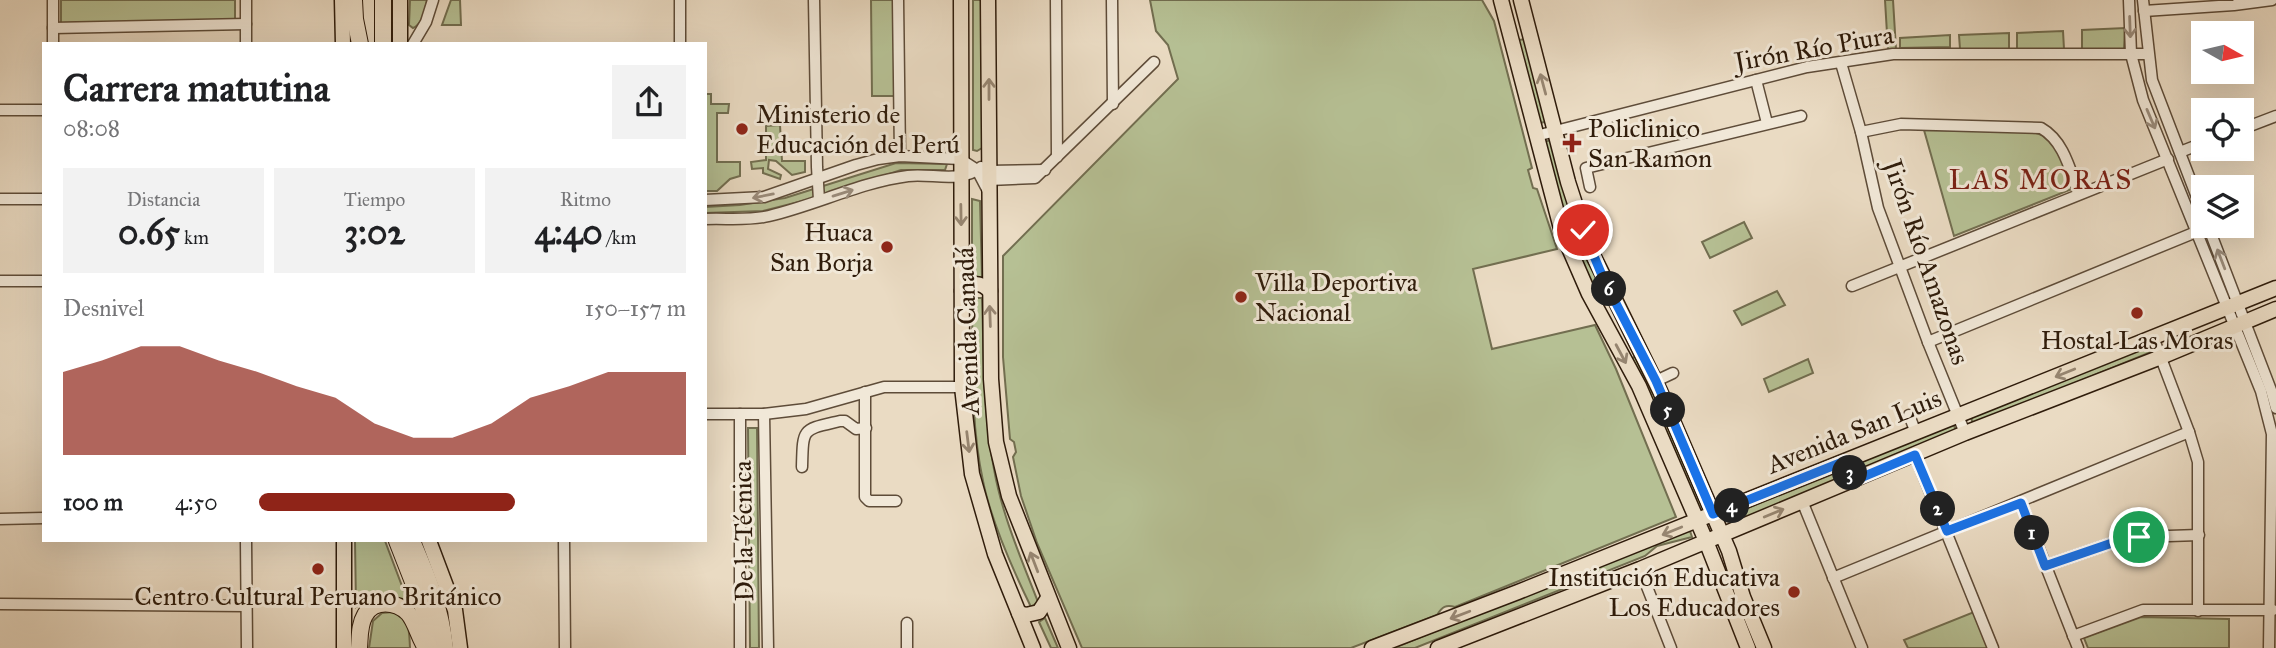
<!DOCTYPE html>
<html lang="es">
<head>
<meta charset="utf-8">
<style>
	:root { --surface:#fff; --page:#f2f2f2; --text:#202124; --muted:#757577; --accent:#8f2418 }
	body { margin:0; font-family:"IM FELL Great Primer",serif; background:var(--page); color:var(--text); height:100vh; display:flex; flex-direction:column; font-size:26px; white-space:nowrap }
	* { box-sizing:border-box; margin:0 }
	p { font-size:23px; color:var(--muted) }
	.icon { flex:none; width:38px; height:38px; fill:none; stroke:currentColor; stroke-width:2; stroke-linecap:round; stroke-linejoin:round }
	.map { position:relative; flex:1; overflow:hidden }
	.drawer { position:absolute; left:42px; top:42px; width:665px; height:500px; display:flex; flex-direction:column; background:var(--surface); border-radius:0px; box-shadow:0 7px 28px #0002 }
	.drawer>* { flex:none }
	.needle { width:46px; rotate:98deg }
	.fabs { position:absolute; left:2191px; top:21px; display:grid; gap:14px }
	.fabs a { display:grid; place-items:center; width:63px; height:63px; border-radius:0px; background:var(--surface); box-shadow:0 7px 28px #0002; font-size:35px }
	.pin { position:absolute; display:grid; place-items:center; width:60px; height:60px; color:#fff; margin:-30px; border:4px solid #fff; border-radius:50%; box-shadow:0 2px 7px #0007 }
	.km { position:absolute; width:35px; height:35px; margin:-18px; border-radius:50%; background:#222; color:#fff; font-size:19px; line-height:35px; text-align:center }
	.round { display:grid; place-items:center; flex:none; width:74px; height:74px; border-radius:0px; background:var(--page) }
	.headline { display:flex; align-items:center; justify-content:space-between; height:119px; padding:0 21px }
	h1 { font-size:38px; font-weight:800; line-height:52px }
	.stats { display:grid; grid-template-columns:repeat(3,1fr); gap:10px; height:119px; padding:7px 21px }
	.stats div { display:grid; align-content:center; border-radius:0px; background:var(--page); text-align:center }
	.stats b { font-size:35px; font-weight:800 }
	.stats small { font-size:19px; font-weight:400 }
	.stats p { font-size:19px }
	.chart { height:196px; padding:14px 21px }
	.chart p { display:flex; justify-content:space-between }
	.chart svg { width:100%; height:126px; margin-top:7px; fill:var(--accent); opacity:.7 }
	ul { padding:0 21px; list-style:none; font-size:23px }
	li { display:grid; grid-template-columns:112px 84px 1fr; align-items:center; height:52px }
	li i { height:18px; border-radius:9px; background:var(--accent) }
	.map>svg:first-child { display:block }
	.green { fill:#b6c094; stroke:#726e50; stroke-width:2 }
	.lines { fill:none; stroke-linecap:round; stroke-linejoin:round }
	.minor-casing { stroke:#5e4c39; stroke-width:13 }
	.major-casing { stroke:#2f1c0b; stroke-width:17 }
	.highway-casing { stroke:#2f1c0b; stroke-width:18 }
	.minor { stroke:#f1e8d8; stroke-width:10 }
	.major { stroke:#eadbc3; stroke-width:14 }
	.highway { stroke:#eadbc3; stroke-width:16 }
	.oneway { stroke:#9a8c7c }
	.oneway2 { stroke:#968570 }
	.route-casing { stroke:#fff; stroke-width:14 }
	.route { stroke:#1a73e8; stroke-width:9 }
	.poi-dot { fill:#8f2418; stroke:#f1e8d8; stroke-width:2.5 }
	.labels { text-anchor:middle; stroke-width:6; stroke-linejoin:round; paint-order:stroke }
	.street-label { font-size:26px; fill:#2f1c0b; stroke:#f1e8d8 }
	.poi-label { font-size:26px; fill:#2f1c0b; stroke:#f1e8d8; text-anchor:start }
	.neighbourhood-label { font-size:28px; letter-spacing:2px; fill:#7a1f14; stroke:#f1e8d8 }
</style>
</head>
<body>
<div class="map">
<svg width="2276" height="648" viewBox="0 0 2276 648">
	<rect width="100%" height="100%" fill="#eadbc3"/>
	<filter id="stains"><feTurbulence type="fractalNoise" baseFrequency=".00286" numOctaves="4"/><feColorMatrix values="0 0 0 0 .2 0 0 0 0 .09 0 0 0 0 .02 0 0 0 .5 -.17"/></filter>
	<radialGradient id="worn" r=".72"><stop offset=".6" stop-color="#630" stop-opacity="0"/><stop offset="1" stop-color="#630" stop-opacity=".3"/></radialGradient>
	<g class="green">
		<path d="M 61,0 L 235,0 L 235,21 L 61,23 Z"/>
		<path d="M 410,0 L 427,0 C 425,10 423,24 413,28 L 409,25 Z"/>
		<path d="M 451,0 L 460,0 L 461,25 L 442,25 Z"/>
		<path d="M 871,0 L 894,0 L 894,96 L 872,96 Z"/>
		<path d="M 973,0 L 982,0 L 982,148 L 977,151 L 973,150 Z"/>
		<path d="M 1150,0 L 1482,0 L 1494,21 L 1532,168 L 1528,170 L 1533,188 L 1537,189 L 1557,249 L 1473,269 L 1492,349 L 1595,325 L 1616,369 L 1676,517 L 1455,607 C 1446,604 1442,607 1437,615 L 1351,648 L 1082,648 L 1037,543 L 1021,496 L 1013,457 L 1016,452 L 1014,442 L 1010,439 L 1003,357 L 1003,256 L 1178,79 L 1168,45 L 1156,31 Z"/>
		<path d="M 1885,0 L 1893,0 L 1896,49 L 1888,50 Z"/>
		<path d="M 2125,28 L 2124,49 L 2082,49 L 2082,30 Z"/>
		<path d="M 2063,31 L 2064,49 L 2017,50 L 2017,33 Z"/>
		<path d="M 2009,33 L 2009,49 L 1960,49 L 1959,35 Z"/>
		<path d="M 1950,35 L 1950,47 L 1900,48 L 1900,38 Z"/>
		<path d="M 1526,39 L 1548,121 L 1537,124 L 1518,40 Z"/>
		<path d="M 705,94 L 711,94 L 711,104 L 729,104 L 728,113 L 717,113 L 717,162 L 740,162 L 740,176 L 730,179 L 717,191 L 705,191 Z"/>
		<path d="M 780,125 L 782,161 L 805,161 L 805,172 L 792,175 L 776,161 L 769,160 L 768,169 L 781,175 L 780,179 L 763,173 L 763,168 L 752,169 L 751,162 L 766,160 L 766,126 Z"/>
		<path d="M 1924,130 L 2033,132 C 2059,138 2065,166 2072,189 L 1954,236 Z"/>
		<path d="M 1553,139 L 1605,292 L 1598,296 L 1571,240 L 1542,143 Z"/>
		<path d="M 896,163 L 947,164 L 945,170 L 901,170 L 826,195 L 763,211 L 705,213 L 705,207 L 740,205 L 785,198 Z"/>
		<path d="M 972,199 L 980,201 L 982,278 L 972,277 Z"/>
		<path d="M 1744,222 L 1752,238 L 1710,258 L 1702,242 Z"/>
		<path d="M 1777,291 L 1785,305 L 1742,325 L 1734,311 Z"/>
		<path d="M 972,298 L 982,298 C 984,355 983,413 994,469 C 1002,515 1021,558 1038,602 L 1031,607 C 1013,570 991,521 983,481 C 970,421 973,358 972,298 Z"/>
		<path d="M 2151,345 L 2153,349 L 2151,352 L 1975,424 L 1972,421 L 1971,417 Z"/>
		<path d="M 1638,355 L 1710,512 L 1698,517 L 1631,359 Z"/>
		<path d="M 1808,359 L 1813,373 L 1769,392 L 1764,379 Z"/>
		<path d="M 1952,421 L 1956,430 L 1858,471 L 1853,463 Z"/>
		<path d="M 748,428 L 757,428 L 759,648 L 750,648 Z"/>
		<path d="M 1836,471 L 1839,479 L 1734,522 L 1731,515 Z"/>
		<path d="M 1689,528 L 1692,537 L 1657,546 L 1645,556 L 1415,648 L 1394,648 Z"/>
		<path d="M 355,541 L 385,541 L 408,602 C 388,596 374,595 356,607 Z"/>
		<path d="M 393,612 C 411,618 409,633 410,648 L 369,648 L 373,621 L 382,613 Z"/>
		<path d="M 1974,612 L 1988,648 L 1908,648 L 1904,640 Z"/>
		<path d="M 2141,617 L 2229,619 L 2229,648 L 2088,648 L 2084,638 Z"/>
		<path d="M 1045,618 L 1058,648 L 1051,648 L 1039,622 Z"/>
	</g>
	<g class="lines">
		<g class="minor-casing">
			<g id="minor">
				<path d="M 53,0 L 53,44"/>
				<path d="M 246,0 L 246,44"/>
				<path d="M 680,0 L 680,44"/>
				<path d="M 814,0 L 817,167 L 819,200"/>
				<path d="M 898,0 L 900,156"/>
				<path d="M 1056,0 L 1057,157"/>
				<path d="M 1112,0 L 1113,104"/>
				<path d="M 2129,0 L 2131,54 L 2143,100 L 2261,391 L 2272,434 L 2269,648"/>
				<path d="M 2143,0 L 2152,80 L 2203,213"/>
				<path d="M 2144,11 L 2234,5 L 2272,0"/>
				<path d="M 53,28 L 246,24"/>
				<path d="M 413,44 L 426,22 L 433,0"/>
				<path d="M 1841,63 L 1861,132 L 1878,208 L 1928,342 L 1965,433"/>
				<path d="M 1756,80 L 1767,123"/>
				<path d="M 0,110 L 44,110"/>
				<path d="M 2242,129 L 2276,116"/>
				<path d="M 1861,132 L 1901,124 L 2041,128 C 2064,141 2070,170 2079,194"/>
				<path d="M 1536,136 L 1807,67 L 1893,54 L 2147,54"/>
				<path d="M 2180,152 L 2203,143"/>
				<path d="M 989,171 L 1045,170"/>
				<path d="M 989,180 L 1035,178 L 1154,62"/>
				<path d="M 1590,187 L 1586,168 L 1801,116"/>
				<path d="M 0,199 L 44,199"/>
				<path d="M 705,200 L 764,197 L 856,165 L 878,159 L 900,156 L 960,159 L 977,170 L 988,191"/>
				<path d="M 705,219 C 726,218 749,221 769,216 C 816,205 861,182 908,176 C 932,173 961,184 981,167"/>
				<path d="M 2208,226 L 2271,390 L 2276,408"/>
				<path d="M 0,281 L 44,281"/>
				<path d="M 1852,286 L 2168,159"/>
				<path d="M 2153,337 L 2189,432 L 2198,462 L 2198,611"/>
				<path d="M 1928,342 L 2196,232"/>
				<path d="M 1656,381 L 1673,373"/>
				<path d="M 865,392 L 865,497 L 869,501 L 896,501"/>
				<path d="M 705,414 L 764,414 L 806,409 L 884,387 L 962,387"/>
				<path d="M 764,414 L 768,648"/>
				<path d="M 1909,415 L 1916,433"/>
				<path d="M 1915,455 L 1993,648"/>
				<path d="M 802,467 C 803,427 802,430 840,421 L 845,421 L 856,429 L 866,428"/>
				<path d="M 1802,501 L 1862,648"/>
				<path d="M 2021,503 L 2078,648"/>
				<path d="M 0,519 L 44,518"/>
				<path d="M 246,541 L 247,648"/>
				<path d="M 564,541 L 565,648"/>
				<path d="M 2045,566 L 2112,543 L 2139,537 L 2199,535"/>
				<path d="M 1640,569 L 1671,648"/>
				<path d="M 1833,578 L 2189,432"/>
				<path d="M 0,604 L 246,606"/>
				<path d="M 2073,636 L 2143,610 L 2273,610"/>
				<path d="M 740,648 L 740,414"/>
				<path d="M 907,648 L 907,623"/>
			</g>
		</g>
		<g class="major-casing">
			<g id="major">
				<path d="M 342,0 L 343,44"/>
				<path d="M 961,0 L 962,387 L 972,474 L 995,554 L 1033,648"/>
				<path d="M 988,0 L 991,379 L 996,442 L 1009,496 L 1069,648"/>
				<path d="M 1501,0 L 1562,232 L 1589,294 L 1639,386 L 1706,541 L 1748,648"/>
				<path d="M 1521,0 L 1568,182 L 1589,247 L 1660,391 L 1729,551 L 1743,597 L 1764,648"/>
				<path d="M 400,44 L 400,0"/>
				<path d="M 962,291 C 970,281 981,282 990,291"/>
				<path d="M 429,541 L 455,610 L 460,648"/>
				<path d="M 1019,613 L 1026,615 L 1039,612 L 1048,598"/>
				<path d="M 344,648 L 344,541"/>
				<path d="M 1372,648 L 1518,592 L 2276,288"/>
				<path d="M 1438,648 L 1640,569 L 1965,433 L 2161,357 L 2276,309"/>
			</g>
		</g>
		<g class="highway-casing">
			<g id="highway">
				<path d="M 354,0 L 355,19 L 360,44"/>
				<path d="M 383,44 L 383,0"/>
				<path d="M 397,541 L 424,610 L 431,648"/>
				<path d="M 412,541 C 428,578 441,608 445,648"/>
				<path d="M 359,648 C 360,637 359,625 365,615 C 374,599 396,601 408,613 C 416,622 419,638 426,648"/>
			</g>
		</g>
		<use href="#minor" class="minor"/>
		<use href="#major" class="major"/>
		<use href="#highway" class="highway"/>
	</g>
	<defs><path id="oneway-shaft" d="M-6 0H5M1.5-3L5.5 0L1.5 3" fill="none" stroke-width="1.6" stroke-linecap="round" stroke-linejoin="round" transform="scale(1.75)"/></defs>
	<g class="oneway">
		<use href="#oneway-shaft" transform="translate(2130 27) rotate(88)"/>
		<use href="#oneway-shaft" transform="translate(2151 119) rotate(67)"/>
		<use href="#oneway-shaft" transform="translate(843 193) rotate(-17)"/>
		<use href="#oneway-shaft" transform="translate(763 196) rotate(169)"/>
		<use href="#oneway-shaft" transform="translate(2221 259) rotate(-111)"/>
	</g>
	<g class="oneway2">
		<use href="#oneway-shaft" transform="translate(1543 84) rotate(-105)"/>
		<use href="#oneway-shaft" transform="translate(989 89) rotate(-90)"/>
		<use href="#oneway-shaft" transform="translate(961 215) rotate(89)"/>
		<use href="#oneway-shaft" transform="translate(990 316) rotate(-92)"/>
		<use href="#oneway-shaft" transform="translate(1621 354) rotate(62)"/>
		<use href="#oneway-shaft" transform="translate(2065 373) rotate(158)"/>
		<use href="#oneway-shaft" transform="translate(968 442) rotate(83)"/>
		<use href="#oneway-shaft" transform="translate(1774 513) rotate(-22)"/>
		<use href="#oneway-shaft" transform="translate(1672 531) rotate(158)"/>
		<use href="#oneway-shaft" transform="translate(1034 562) rotate(-111)"/>
		<use href="#oneway-shaft" transform="translate(1460 615) rotate(159)"/>
	</g>
	<g class="lines">
		<g class="route-casing">
			<path id="route" d="M 1583,230 L 1604,280 L 1656,381 L 1713,514 L 1845,461 L 1853,481 L 1915,455 L 1947,531 L 2021,503 L 2045,566 L 2112,543 L 2139,537"/>
		</g>
		<use href="#route" class="route"/>
	</g>
	<g class="poi-dot">
		<circle cx="742" cy="129" r="7"/>
		<path d="M1568.5 132.5h7v7h7v7h-7v7h-7v-7h-7v-7h7z"/>
		<circle cx="887" cy="247" r="7"/>
		<circle cx="1241" cy="297" r="7"/>
		<circle cx="2137" cy="313" r="7"/>
		<circle cx="318" cy="569" r="7"/>
		<circle cx="1794" cy="592" r="7"/>
	</g>
	<g class="labels">
		<g class="street-label">
			<text transform="translate(1814 48) rotate(-10)" y="9">Jirón Río Piura</text>
			<text transform="translate(1927 262) rotate(71)" y="9">Jirón Río Amazonas</text>
			<text transform="translate(967 331) rotate(-92)" y="9">Avenida Canadá</text>
			<text transform="translate(1854 431) rotate(-22)" y="9">Avenida San Luis</text>
			<text transform="translate(743 531) rotate(-91)" y="9">De la Técnica</text>
		</g>
		<g class="poi-label">
			<text x="756" y="123">Ministerio de<tspan x="756" dy="30">Educación del Perú</tspan></text>
			<text x="1588" y="137">Policlinico<tspan x="1588" dy="30">San Ramon</tspan></text>
			<text x="873" y="241" text-anchor="end">Huaca<tspan x="873" dy="30">San Borja</tspan></text>
			<text x="1255" y="291">Villa Deportiva<tspan x="1255" dy="30">Nacional</tspan></text>
			<text x="2137" y="349" text-anchor="middle">Hostal Las Moras</text>
			<text x="1780" y="586" text-anchor="end">Institución Educativa<tspan x="1780" dy="30">Los Educadores</tspan></text>
			<text x="318" y="605" text-anchor="middle">Centro Cultural Peruano Británico</text>
		</g>
		<g class="neighbourhood-label">
			<text x="2041" y="189">LAS MORAS</text>
		</g>
	</g>
	<rect width="100%" height="100%" filter="url(#stains)"/>
	<rect width="100%" height="100%" fill="url(#worn)"/>
</svg>
<div class="fabs">
<a><svg class="needle" viewBox="-14 -14 28 28"><path d="M0-13l5 13h-10z" fill="#e53935"/><path d="M0 13l5-13h-10z" fill="#757577"/></svg></a>
<a><svg class="icon" aria-label="locate" viewBox="0 0 24 24"><circle cx="12" cy="12" r="6"/><path d="M12 2v4M12 18v4M2 12h4M18 12h4"/></svg></a>
<a><svg class="icon" aria-label="layers" viewBox="0 0 24 24"><path d="M12 4l9 5-9 5-9-5zM3 14l9 5 9-5"/></svg></a>
</div>
<div class="pin" style="left:2139px;top:537px;background:#1e9e55"><svg class="icon" aria-label="arrive" viewBox="0 0 24 24"><path d="M6 21V4h12l-3 4 3 4H6"/></svg></div>
<div class="pin" style="left:1583px;top:230px;background:#d93025"><svg class="icon" aria-label="check" viewBox="0 0 24 24"><path d="M5 12l5 5 9-10"/></svg></div>
<b class="km" style="left:2032px;top:533px">1</b>
<b class="km" style="left:1938px;top:509px">2</b>
<b class="km" style="left:1850px;top:473px">3</b>
<b class="km" style="left:1732px;top:506px">4</b>
<b class="km" style="left:1668px;top:410px">5</b>
<b class="km" style="left:1609px;top:289px">6</b>
<section class="drawer">
<div class="headline"><div><h1>Carrera matutina</h1><p>08:08</p></div><a class="round"><svg class="icon" aria-label="share" viewBox="0 0 24 24"><path d="M12 15V3M7 8l5-5 5 5M5 13v7h14v-7"/></svg></a></div>
<div class="stats">
<div><p>Distancia</p><b>0.65<small> km</small></b></div>
<div><p>Tiempo</p><b>3:02</b></div>
<div><p>Ritmo</p><b>4:40<small> /km</small></b></div>
</div>
<div class="chart"><p><span>Desnivel</span>150–157 m</p>
<svg viewBox="0 0 160 44" preserveAspectRatio="none"><path d="M0 44V15L10 11L20 6L30 6L40 11L50 15L60 20L70 24L80 33L90 38L100 38L110 33L120 24L130 20L140 15L150 15L160 15V44z"/></svg>
</div>
<ul>
<li><b>100 m</b>4:50<i style="width:60%"></i></li>
</ul>
</section>
</div>
</body>
</html>
